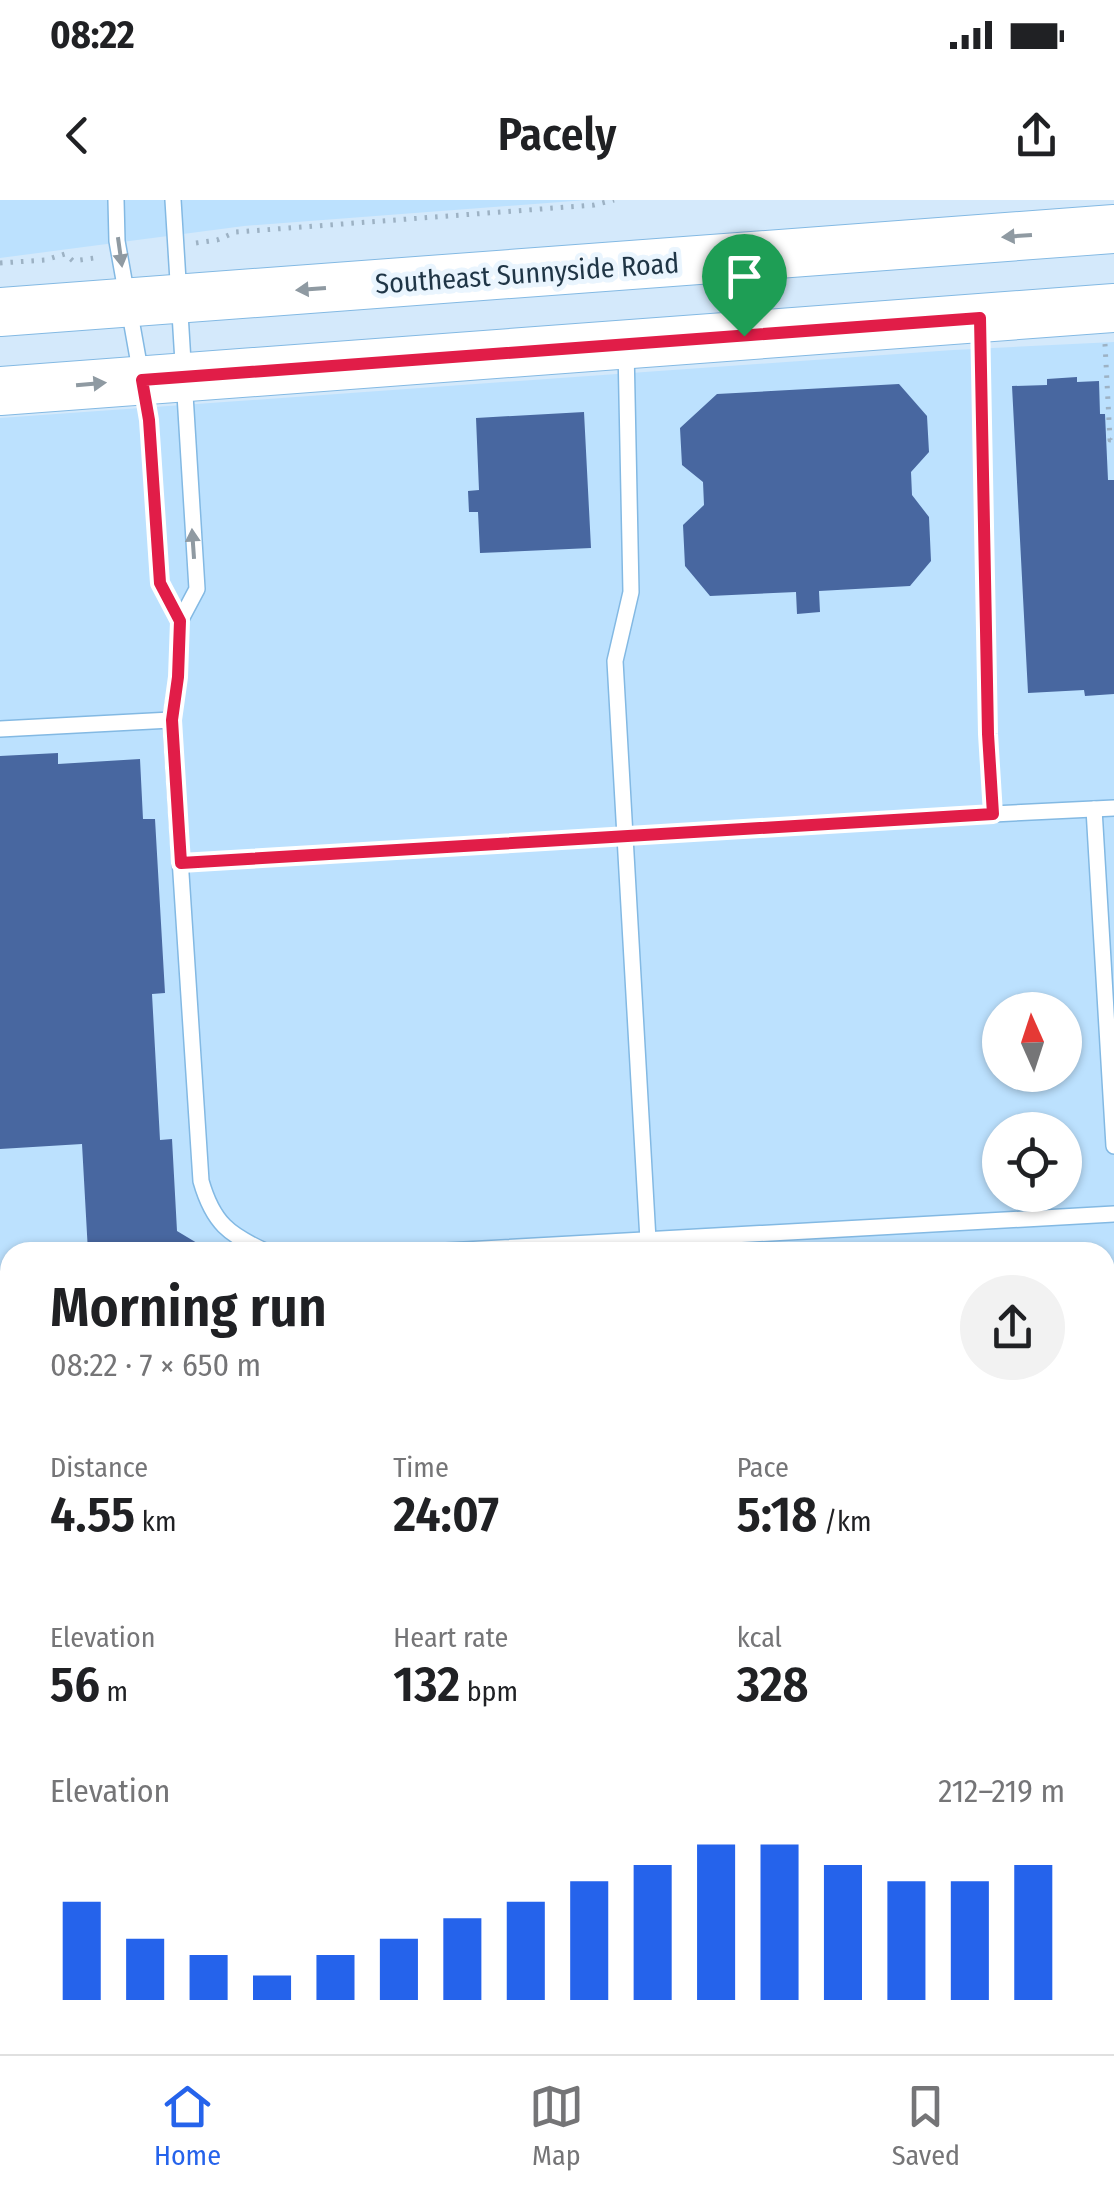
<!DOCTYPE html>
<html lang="en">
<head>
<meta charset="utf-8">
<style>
	:root { --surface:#fff; --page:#f2f2f2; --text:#202124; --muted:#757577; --line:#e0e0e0; --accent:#2563eb }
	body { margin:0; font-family:"Fira Sans Condensed",sans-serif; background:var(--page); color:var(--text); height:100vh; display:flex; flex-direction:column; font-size:38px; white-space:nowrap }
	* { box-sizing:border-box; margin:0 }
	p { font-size:32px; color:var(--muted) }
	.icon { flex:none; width:55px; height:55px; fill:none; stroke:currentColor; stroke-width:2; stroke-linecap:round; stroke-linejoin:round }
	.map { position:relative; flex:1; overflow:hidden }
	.panel { position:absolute; left:0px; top:1042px; width:1115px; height:812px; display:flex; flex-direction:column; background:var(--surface); border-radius:30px 30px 0 0; box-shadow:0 2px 8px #0004 }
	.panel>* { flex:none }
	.needle { width:65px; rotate:357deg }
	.controls { position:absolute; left:982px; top:792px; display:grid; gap:20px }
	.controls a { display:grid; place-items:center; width:100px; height:100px; border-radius:50%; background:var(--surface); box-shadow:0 2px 8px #0004; font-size:50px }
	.pin { position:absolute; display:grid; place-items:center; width:85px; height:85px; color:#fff; margin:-102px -42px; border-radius:50% 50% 50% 0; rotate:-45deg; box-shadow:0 0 10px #0007 }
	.pin .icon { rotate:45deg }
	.round { display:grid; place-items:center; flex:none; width:105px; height:105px; border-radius:52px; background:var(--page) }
	.head { display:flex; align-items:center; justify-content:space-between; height:170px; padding:0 50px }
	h1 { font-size:55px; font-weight:600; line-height:75px }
	.stats { display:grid; grid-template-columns:repeat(3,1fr); gap:15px; height:170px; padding:10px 50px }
	.stats div { display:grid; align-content:center }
	.stats b { font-size:50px; font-weight:600 }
	.stats small { font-size:28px; font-weight:400 }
	.stats p { font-size:28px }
	.chart { height:280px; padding:20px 50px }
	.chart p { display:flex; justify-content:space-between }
	.chart svg { width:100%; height:180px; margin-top:10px; stroke:var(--accent); stroke-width:6 }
	.status { display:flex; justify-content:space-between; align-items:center; height:70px; padding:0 50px; background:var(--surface); direction:ltr }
	.status svg { height:28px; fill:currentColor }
	header { display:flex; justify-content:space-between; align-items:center; height:130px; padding:0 50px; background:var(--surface); font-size:45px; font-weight:600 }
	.menu { display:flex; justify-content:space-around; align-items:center; height:140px; border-top:2px solid var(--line); background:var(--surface); font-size:28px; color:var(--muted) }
	.menu a { display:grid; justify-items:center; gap:5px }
	.menu .on { color:var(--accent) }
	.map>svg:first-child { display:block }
	.built { fill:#bce1fe; fill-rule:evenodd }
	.green { fill:#c3ade5 }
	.building { fill:#4867a0 }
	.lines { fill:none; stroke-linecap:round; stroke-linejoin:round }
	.service-casing { stroke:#83b9e3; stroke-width:18 }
	.secondary-casing { stroke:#83b9e3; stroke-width:45 }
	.primary-casing { stroke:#83b9e3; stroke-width:50 }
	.path { stroke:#9db2c4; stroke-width:5; stroke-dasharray:2.5 8; stroke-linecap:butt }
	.service { stroke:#fff; stroke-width:15 }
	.secondary { stroke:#fff; stroke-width:42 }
	.primary { stroke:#fff; stroke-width:48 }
	.oneway { fill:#8f9aa2 }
	.route-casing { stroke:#fff; stroke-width:20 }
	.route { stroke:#e11d48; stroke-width:12 }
	.labels { text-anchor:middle; stroke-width:10; stroke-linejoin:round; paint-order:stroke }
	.street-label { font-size:28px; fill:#1f3546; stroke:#eaf5fe }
</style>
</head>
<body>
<div class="status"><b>08:22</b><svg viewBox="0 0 49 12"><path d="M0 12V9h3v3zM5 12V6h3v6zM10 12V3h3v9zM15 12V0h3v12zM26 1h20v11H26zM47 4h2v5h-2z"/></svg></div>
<header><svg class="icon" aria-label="back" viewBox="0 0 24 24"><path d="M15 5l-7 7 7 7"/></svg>Pacely<svg class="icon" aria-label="share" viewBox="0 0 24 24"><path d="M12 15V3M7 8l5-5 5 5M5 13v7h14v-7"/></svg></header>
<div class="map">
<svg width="1114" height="1854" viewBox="0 0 1114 1854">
	<rect width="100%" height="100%" fill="#d4e9fb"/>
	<g class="built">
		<path d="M 0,0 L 587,0 L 244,26 L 0,58 Z"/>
		<path d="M 1114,142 L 1114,1530 L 1105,1531 L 1105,1052 L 10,1052 L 10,1561 L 0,1561 L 0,218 L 953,150 ZM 1000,810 L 1065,810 L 1065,875 L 1000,875 ZM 1000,930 L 1065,930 L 1065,995 L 1000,995 Z"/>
		<path d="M 1114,1770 L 1114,1854 L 513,1854 L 513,1845 L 1105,1845 L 1105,1771 Z"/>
	</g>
	<g class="green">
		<path d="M 6,1692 L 10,1694 L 10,1845 L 46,1845 L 45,1854 L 8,1854 L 0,1761 L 0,1696 Z"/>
		<path d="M 200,1845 L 513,1845 L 513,1854 L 208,1854 Z"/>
	</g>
	<g class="building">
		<path d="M 1077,177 L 1077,182 L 1099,181 L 1100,214 L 1105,214 L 1108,280 L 1114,280 L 1114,494 L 1085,496 L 1084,490 L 1028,493 L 1012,186 L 1047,185 L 1047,179 Z"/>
		<path d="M 899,184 L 927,216 L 929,252 L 911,272 L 912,295 L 929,317 L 931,361 L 910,386 L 819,391 L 820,412 L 797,414 L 796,392 L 710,396 L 685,366 L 683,325 L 704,305 L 703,282 L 682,265 L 680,228 L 717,194 Z"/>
		<path d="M 584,212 L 591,348 L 480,353 L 478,312 L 469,312 L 468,291 L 479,290 L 476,218 Z"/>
		<path d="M 58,553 L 58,564 L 140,559 L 143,619 L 155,619 L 165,793 L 152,794 L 160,940 L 172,939 L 177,1031 L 212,1052 L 88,1052 L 82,944 L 0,949 L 0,556 Z"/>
	</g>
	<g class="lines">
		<g class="service-casing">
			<g id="service">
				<path d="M 116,0 L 117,41 L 149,220 L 160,383 L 180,421"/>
				<path d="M 173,0 L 197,389 L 180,421 L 178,477 L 171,520 L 201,981 C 213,1023 229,1035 267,1052"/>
				<path d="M 980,122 L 988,534 L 993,614 L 1114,608"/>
				<path d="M 626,148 L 631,392 L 615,461 L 648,1040"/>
				<path d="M 0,529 L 171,520"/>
				<path d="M 1094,609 L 1114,946"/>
				<path d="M 181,663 L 993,614"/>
				<path d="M 427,1052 L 1114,1014"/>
				<path d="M 0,1184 L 10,1186"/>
			</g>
		</g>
		<g class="secondary-casing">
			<g id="secondary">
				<path d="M 1105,1558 L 1114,1558"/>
				<path d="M 0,1590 L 10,1590"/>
				<path d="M 1105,1611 L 1114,1610"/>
				<path d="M 0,1642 L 10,1643"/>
			</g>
		</g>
		<g class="primary-casing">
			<g id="primary">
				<path d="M 0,112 L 1114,29"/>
				<path d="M 0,191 L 1114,108"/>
			</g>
		</g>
		<g class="path">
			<path d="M 196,43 L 217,40 L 236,32 L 594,5 L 614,0"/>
			<path d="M 0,63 L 45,60 L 65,54 L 73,61 L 101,57"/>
			<path d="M 1105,144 L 1110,240 L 1114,240"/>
		</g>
		<use href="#service" class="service"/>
		<use href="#secondary" class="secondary"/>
		<use href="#primary" class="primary"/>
	</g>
	<defs><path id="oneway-solid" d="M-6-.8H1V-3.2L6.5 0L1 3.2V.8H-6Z" transform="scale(2.5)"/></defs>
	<g class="oneway">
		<use href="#oneway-solid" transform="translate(1017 36) rotate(176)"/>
		<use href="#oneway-solid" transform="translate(120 52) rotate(82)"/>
		<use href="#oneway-solid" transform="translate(311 89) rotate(176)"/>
		<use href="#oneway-solid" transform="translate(91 184) rotate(-5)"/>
		<use href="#oneway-solid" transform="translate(193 344) rotate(-94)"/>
	</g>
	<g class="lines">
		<g class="route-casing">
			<path id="route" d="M 980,118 L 988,534 L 993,614 L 181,663 L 172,520 L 178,477 L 180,421 L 160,383 L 149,220 L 142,180 Z"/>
		</g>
		<use href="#route" class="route"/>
	</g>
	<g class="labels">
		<g class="street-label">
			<text transform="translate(527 73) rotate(-4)" y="10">Southeast Sunnyside Road</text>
		</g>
	</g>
</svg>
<div class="controls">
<a><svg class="needle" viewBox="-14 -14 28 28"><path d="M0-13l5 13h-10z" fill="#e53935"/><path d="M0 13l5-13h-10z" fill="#757577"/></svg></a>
<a><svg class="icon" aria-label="locate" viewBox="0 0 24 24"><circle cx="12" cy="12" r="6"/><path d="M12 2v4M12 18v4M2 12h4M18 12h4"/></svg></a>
</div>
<div class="pin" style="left:744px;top:136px;background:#1e9e55"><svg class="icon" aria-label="arrive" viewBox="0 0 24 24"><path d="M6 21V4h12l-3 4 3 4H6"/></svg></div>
<section class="panel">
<div class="head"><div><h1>Morning run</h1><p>08:22 · 7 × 650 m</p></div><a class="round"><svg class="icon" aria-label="share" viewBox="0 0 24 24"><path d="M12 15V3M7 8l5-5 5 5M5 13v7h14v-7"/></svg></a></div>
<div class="stats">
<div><p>Distance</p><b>4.55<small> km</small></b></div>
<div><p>Time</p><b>24:07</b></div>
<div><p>Pace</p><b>5:18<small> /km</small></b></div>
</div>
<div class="stats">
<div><p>Elevation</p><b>56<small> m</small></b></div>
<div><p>Heart rate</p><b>132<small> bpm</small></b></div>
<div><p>kcal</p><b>328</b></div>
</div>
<div class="chart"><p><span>Elevation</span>212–219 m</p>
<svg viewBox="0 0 160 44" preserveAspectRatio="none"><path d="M5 44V20M15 44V29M25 44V33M35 44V38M45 44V33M55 44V29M65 44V24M75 44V20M85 44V15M95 44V11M105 44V6M115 44V6M125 44V11M135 44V15M145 44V15M155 44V11"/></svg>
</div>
</section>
</div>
<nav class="menu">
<a class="on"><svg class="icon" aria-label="home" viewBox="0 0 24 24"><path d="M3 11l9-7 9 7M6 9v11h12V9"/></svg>Home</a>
<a><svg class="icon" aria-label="map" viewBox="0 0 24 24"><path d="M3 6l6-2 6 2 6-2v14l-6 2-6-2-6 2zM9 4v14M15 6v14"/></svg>Map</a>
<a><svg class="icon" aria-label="saved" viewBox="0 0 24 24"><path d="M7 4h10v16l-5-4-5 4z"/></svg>Saved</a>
</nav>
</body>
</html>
